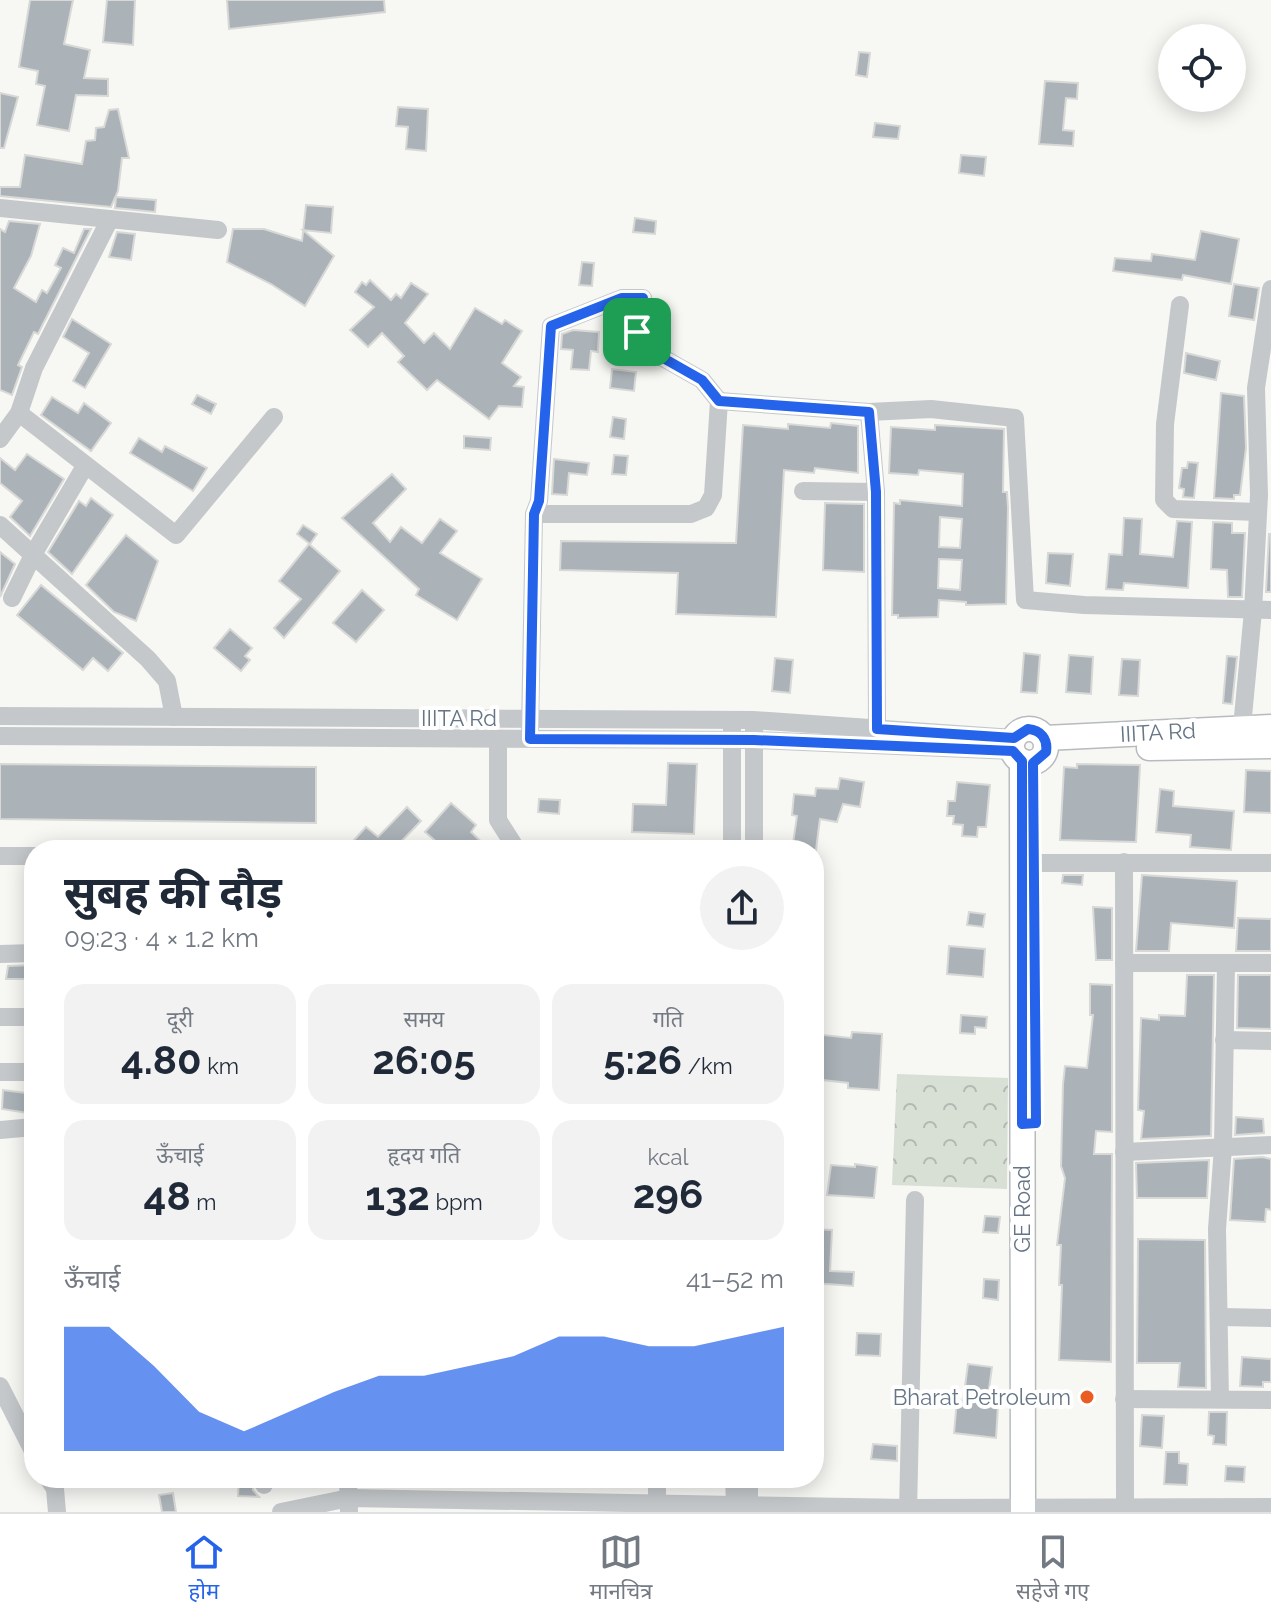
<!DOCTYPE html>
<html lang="hi">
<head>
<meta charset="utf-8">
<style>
	:root { --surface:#fff; --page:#f2f2f3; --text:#1f2937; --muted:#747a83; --line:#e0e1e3; --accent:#2563eb }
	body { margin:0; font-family:Raleway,"Noto Sans Devanagari",sans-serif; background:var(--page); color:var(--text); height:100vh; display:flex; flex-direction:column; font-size:30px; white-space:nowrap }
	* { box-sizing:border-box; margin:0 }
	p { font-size:26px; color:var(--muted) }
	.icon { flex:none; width:44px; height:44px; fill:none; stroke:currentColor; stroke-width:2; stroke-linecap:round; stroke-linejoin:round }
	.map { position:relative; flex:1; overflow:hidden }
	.drawer { position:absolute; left:24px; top:840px; width:800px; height:648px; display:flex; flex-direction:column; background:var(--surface); border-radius:32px; box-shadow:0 4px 20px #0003 }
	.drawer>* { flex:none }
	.fabs { position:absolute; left:1158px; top:24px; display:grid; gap:16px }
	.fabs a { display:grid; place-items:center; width:88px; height:88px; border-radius:50%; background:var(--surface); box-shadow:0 4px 20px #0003; font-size:40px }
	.pin { position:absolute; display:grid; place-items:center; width:68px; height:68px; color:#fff; margin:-34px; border-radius:16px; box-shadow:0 4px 12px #0006 }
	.round { display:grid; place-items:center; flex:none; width:84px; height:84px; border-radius:42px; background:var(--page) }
	.summary { display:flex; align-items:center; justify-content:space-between; height:136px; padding:0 40px }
	h1 { font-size:44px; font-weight:700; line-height:60px }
	.stats { display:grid; grid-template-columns:repeat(3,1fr); gap:12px; height:136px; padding:8px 40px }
	.stats div { display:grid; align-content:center; border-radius:20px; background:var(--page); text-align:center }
	.stats b { font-size:40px; font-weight:700 }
	.stats small { font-size:22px; font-weight:400 }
	.stats p { font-size:22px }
	.chart { height:224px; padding:16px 40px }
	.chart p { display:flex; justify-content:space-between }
	.chart svg { width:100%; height:144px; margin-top:8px; fill:var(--accent); opacity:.7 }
	.tabs { display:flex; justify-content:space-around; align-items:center; height:112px; border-top:2px solid var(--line); background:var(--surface); font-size:22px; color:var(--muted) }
	.tabs a { display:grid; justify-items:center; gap:4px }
	.tabs .on { color:var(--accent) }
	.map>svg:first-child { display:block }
	.park { fill:url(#park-crowns) }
	.building { fill:#abb3b9; stroke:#d8d9d6; stroke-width:2; fill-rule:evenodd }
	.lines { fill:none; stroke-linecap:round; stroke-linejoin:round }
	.major-casing { stroke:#b7bbbf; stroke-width:27 }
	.minor { stroke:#c4c8cb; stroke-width:18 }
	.major { stroke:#fff; stroke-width:24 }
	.route-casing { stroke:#fff; stroke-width:16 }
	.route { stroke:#2563eb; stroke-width:10 }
	.poi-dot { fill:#e95d22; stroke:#fff; stroke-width:3 }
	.labels { text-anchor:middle; stroke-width:8; stroke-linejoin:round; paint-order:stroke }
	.street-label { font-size:22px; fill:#657586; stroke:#fff }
	.poi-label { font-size:22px; fill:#657586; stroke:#fff; text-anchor:end }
</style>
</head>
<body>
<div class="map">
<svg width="1271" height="1512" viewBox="0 0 1271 1512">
	<defs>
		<pattern id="park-crowns" width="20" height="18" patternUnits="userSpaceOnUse" patternTransform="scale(2)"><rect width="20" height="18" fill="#d8dfd5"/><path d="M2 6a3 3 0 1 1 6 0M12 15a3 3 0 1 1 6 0" fill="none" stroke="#b3b9b2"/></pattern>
	</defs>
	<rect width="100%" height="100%" fill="#f7f7f4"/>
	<path class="park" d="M 897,1074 L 1008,1078 L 1007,1189 L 892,1185 Z"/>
	<g class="building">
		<path d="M 30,0 L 73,0 L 64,44 L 90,50 L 84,78 L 108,79 L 108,96 L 76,95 L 69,131 L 37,125 L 45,86 L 36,84 L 38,71 L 19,67 Z"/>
		<path d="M 107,0 L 135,0 L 133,45 L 103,42 Z"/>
		<path d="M 227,0 L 384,0 L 385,12 L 229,29 Z"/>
		<path d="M 859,52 L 870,53 L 867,77 L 856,75 Z"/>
		<path d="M 1045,81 L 1078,83 L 1077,99 L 1066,98 L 1063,130 L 1074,131 L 1073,146 L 1039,144 Z"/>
		<path d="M 0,93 L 18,97 L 4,148 L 0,148 Z"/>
		<path d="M 398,107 L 428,109 L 426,151 L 406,149 L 408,127 L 396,126 Z"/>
		<path d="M 118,109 L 129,158 L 122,158 L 118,191 L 111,207 L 0,196 L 0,187 L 20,187 L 25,155 L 82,164 L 86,141 L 95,140 L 96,128 L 104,127 L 109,110 Z"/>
		<path d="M 875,123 L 900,126 L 898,139 L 873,137 Z"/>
		<path d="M 961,155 L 986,157 L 984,176 L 959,173 Z"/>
		<path d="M 116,197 L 156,200 L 155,212 L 115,208 Z"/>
		<path d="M 306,205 L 333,207 L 331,233 L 303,230 L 334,256 L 305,306 L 271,284 L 227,262 L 233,229 L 264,229 L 302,241 Z"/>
		<path d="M 635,218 L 656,221 L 655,234 L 633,232 Z"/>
		<path d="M 9,221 L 40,224 L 31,256 L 14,288 L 36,302 L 42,290 L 47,293 L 61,268 L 55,265 L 63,248 L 74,253 L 84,229 L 91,229 L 38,334 L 34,332 L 18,365 L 22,367 L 12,395 L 0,390 L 0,229 L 5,232 Z"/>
		<path d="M 1201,231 L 1239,239 L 1231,284 L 1183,275 L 1182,280 L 1113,271 L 1115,258 L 1151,261 L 1152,254 L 1195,260 Z"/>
		<path d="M 117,232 L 135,234 L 131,260 L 109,257 Z"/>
		<path d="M 582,262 L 594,263 L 592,286 L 579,285 Z"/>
		<path d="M 370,280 L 391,300 L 396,294 L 401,298 L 411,283 L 428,294 L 405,323 L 424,343 L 434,333 L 450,349 L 475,308 L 502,324 L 505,320 L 522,331 L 502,363 L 521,377 L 514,386 L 524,387 L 522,407 L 499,406 L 489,419 L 437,380 L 427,390 L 398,362 L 404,356 L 382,333 L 368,347 L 350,330 L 374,307 L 355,292 L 362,282 L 366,285 Z"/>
		<path d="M 1234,284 L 1259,288 L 1254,320 L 1229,316 Z"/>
		<path d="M 72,319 L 111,344 L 85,388 L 73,381 L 89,353 L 63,337 Z"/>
		<path d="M 573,330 L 599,332 L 598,352 L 591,351 L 589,370 L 571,369 L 573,350 L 561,349 L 562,334 Z"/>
		<path d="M 1186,353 L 1220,361 L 1216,380 L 1184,373 Z"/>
		<path d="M 612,369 L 636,372 L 634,391 L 610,388 Z"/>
		<path d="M 1221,393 L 1244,396 L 1246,448 L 1240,495 L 1234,495 L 1234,499 L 1214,498 Z"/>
		<path d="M 197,395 L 216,404 L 211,414 L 192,404 Z"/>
		<path d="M 52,397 L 78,413 L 84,403 L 111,423 L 91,451 L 41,415 Z"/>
		<path d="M 613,417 L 626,419 L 624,439 L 610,437 Z"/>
		<path d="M 831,423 L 858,426 L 858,473 L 815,468 L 814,473 L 784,470 L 776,617 L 676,614 L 678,573 L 560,570 L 561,541 L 736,543 L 743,425 L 788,429 L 788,424 L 830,428 Z"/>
		<path d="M 935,425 L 1004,429 L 1003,492 L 1007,492 L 1008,508 L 1006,604 L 966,605 L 966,602 L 939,600 L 938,617 L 898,618 L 898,615 L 892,615 L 894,503 L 900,504 L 900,500 L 962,506 L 963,474 L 919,470 L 918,475 L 889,473 L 891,427 L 935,430 ZM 940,517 L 962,519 L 960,548 L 939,547 ZM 939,559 L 962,560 L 960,590 L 938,588 Z"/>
		<path d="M 464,436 L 491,438 L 490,450 L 464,448 Z"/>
		<path d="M 139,438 L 162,452 L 165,446 L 207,468 L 193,491 L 130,453 Z"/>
		<path d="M 27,454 L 64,479 L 30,536 L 10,517 L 22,501 L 0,483 L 0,458 L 15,470 Z"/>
		<path d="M 614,455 L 628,456 L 626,475 L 612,474 Z"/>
		<path d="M 554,459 L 589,463 L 587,475 L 569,473 L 567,495 L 552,494 Z"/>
		<path d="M 1188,462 L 1198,463 L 1194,498 L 1183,497 L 1184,489 L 1179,488 L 1182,468 L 1187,468 Z"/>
		<path d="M 392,474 L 406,489 L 373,523 L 390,542 L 401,527 L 422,543 L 440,519 L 457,531 L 440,553 L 482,579 L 457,620 L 416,595 L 419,589 L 342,518 Z"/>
		<path d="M 91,498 L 113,515 L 72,574 L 48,552 L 79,501 L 86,506 Z"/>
		<path d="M 825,503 L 864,504 L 864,572 L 823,570 Z"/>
		<path d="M 1124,518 L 1142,519 L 1140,554 L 1173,557 L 1177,521 L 1192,522 L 1188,588 L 1124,583 L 1123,590 L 1106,589 L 1109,554 L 1122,555 Z"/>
		<path d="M 1213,522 L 1232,523 L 1232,533 L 1245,533 L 1242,597 L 1228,597 L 1227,570 L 1211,569 Z"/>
		<path d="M 303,525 L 317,534 L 310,544 L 297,534 Z"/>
		<path d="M 1269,534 L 1271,534 L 1271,592 L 1266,592 Z"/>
		<path d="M 126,535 L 158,561 L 136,621 L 114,612 L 86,585 Z"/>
		<path d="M 309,544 L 340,571 L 284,638 L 274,628 L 301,599 L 279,581 Z"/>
		<path d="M 0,552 L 15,564 L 0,597 Z"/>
		<path d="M 1048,553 L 1073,554 L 1070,586 L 1046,583 Z"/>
		<path d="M 41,585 L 123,653 L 108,671 L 93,658 L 83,670 L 17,615 Z"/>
		<path d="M 362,590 L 384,610 L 356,642 L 333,623 Z"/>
		<path d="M 230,629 L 252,648 L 245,656 L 250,660 L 241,671 L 214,648 Z"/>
		<path d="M 1024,653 L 1040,655 L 1037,693 L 1021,692 Z"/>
		<path d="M 1069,655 L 1093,657 L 1091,694 L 1066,692 Z"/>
		<path d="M 1227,656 L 1237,657 L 1232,704 L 1223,703 Z"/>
		<path d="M 775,658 L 793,660 L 790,693 L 772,691 Z"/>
		<path d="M 1122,659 L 1140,660 L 1138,696 L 1119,695 Z"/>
		<path d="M 668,763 L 697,764 L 694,834 L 632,832 L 633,804 L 666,805 Z"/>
		<path d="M 0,764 L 316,767 L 316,823 L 0,819 Z"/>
		<path d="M 1077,764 L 1140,765 L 1136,842 L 1060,840 L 1064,767 L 1077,768 Z"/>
		<path d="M 1246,770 L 1271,771 L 1271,813 L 1244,812 Z"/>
		<path d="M 840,778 L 864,782 L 860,807 L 843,804 L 837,822 L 820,819 L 816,850 L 792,850 L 797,816 L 792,815 L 794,794 L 815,796 L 816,788 L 838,789 Z"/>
		<path d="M 957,782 L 990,785 L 986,827 L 978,827 L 977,837 L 962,836 L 963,825 L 953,824 L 954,816 L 947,816 L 948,801 L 955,801 Z"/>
		<path d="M 1160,789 L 1174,791 L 1173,806 L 1234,811 L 1231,850 L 1190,847 L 1191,835 L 1156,832 Z"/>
		<path d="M 539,799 L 560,800 L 559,814 L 538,812 Z"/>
		<path d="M 451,803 L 476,825 L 471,832 L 490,850 L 432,850 L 438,843 L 425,832 Z"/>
		<path d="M 407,807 L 421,821 L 393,850 L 345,850 L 366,827 L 378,837 Z"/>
		<path d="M 1063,875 L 1083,875 L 1082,885 L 1062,883 Z"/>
		<path d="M 1142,875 L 1237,881 L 1234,928 L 1171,923 L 1169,951 L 1136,951 Z"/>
		<path d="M 1093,907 L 1112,908 L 1112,960 L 1096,960 Z"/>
		<path d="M 969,912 L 985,914 L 983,927 L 967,925 Z"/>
		<path d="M 1238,918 L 1271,919 L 1271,951 L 1236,951 Z"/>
		<path d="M 949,946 L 985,949 L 983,977 L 947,974 Z"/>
		<path d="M 34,965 L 34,979 L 6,979 L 8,966 Z"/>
		<path d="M 1187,975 L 1214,975 L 1211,1136 L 1141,1139 L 1144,1111 L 1138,1110 L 1141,1018 L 1159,1020 L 1159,1015 L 1185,1016 Z"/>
		<path d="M 1238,975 L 1271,975 L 1271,1029 L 1237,1028 Z"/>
		<path d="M 1090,984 L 1112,985 L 1112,1132 L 1096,1131 L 1094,1154 L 1112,1154 L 1111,1362 L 1059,1360 L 1062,1285 L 1059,1285 L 1061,1245 L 1057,1245 L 1065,1178 L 1061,1166 L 1063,1084 L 1065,1066 L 1087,1068 L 1093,1015 L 1090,1015 Z"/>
		<path d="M 961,1015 L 987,1017 L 986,1028 L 975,1027 L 975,1034 L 960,1033 Z"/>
		<path d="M 852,1032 L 882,1034 L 879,1090 L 848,1088 L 848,1083 L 814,1079 L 814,1034 L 851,1038 Z"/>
		<path d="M 3,1090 L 34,1094 L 34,1114 L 2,1109 Z"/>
		<path d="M 1236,1117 L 1263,1119 L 1264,1133 L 1235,1135 Z"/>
		<path d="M 1262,1157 L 1271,1159 L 1271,1210 L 1266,1209 L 1265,1222 L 1230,1220 L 1234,1159 Z"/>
		<path d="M 1209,1160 L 1207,1198 L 1137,1198 L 1136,1163 Z"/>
		<path d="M 855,1164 L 877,1167 L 874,1198 L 827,1195 L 831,1165 L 855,1167 Z"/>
		<path d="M 985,1216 L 1000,1217 L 998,1233 L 983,1232 Z"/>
		<path d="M 814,1229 L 832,1230 L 830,1271 L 854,1272 L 853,1286 L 814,1283 Z"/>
		<path d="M 1138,1239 L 1205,1240 L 1206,1388 L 1178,1387 L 1180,1363 L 1137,1363 Z"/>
		<path d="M 984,1279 L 999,1280 L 998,1300 L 983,1298 Z"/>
		<path d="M 857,1333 L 881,1334 L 880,1356 L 856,1355 Z"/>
		<path d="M 1242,1357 L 1271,1359 L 1271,1382 L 1263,1382 L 1263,1387 L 1240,1386 Z"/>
		<path d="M 968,1364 L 992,1367 L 989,1389 L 999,1390 L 996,1438 L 954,1433 L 957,1400 L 963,1401 Z"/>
		<path d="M 1209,1412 L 1227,1412 L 1226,1445 L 1213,1444 L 1214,1436 L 1208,1435 Z"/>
		<path d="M 1142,1415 L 1164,1416 L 1162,1448 L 1140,1446 Z"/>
		<path d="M 873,1444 L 897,1446 L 897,1461 L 871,1459 Z"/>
		<path d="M 1166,1452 L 1179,1452 L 1179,1463 L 1188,1464 L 1187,1485 L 1164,1484 Z"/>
		<path d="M 1226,1466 L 1245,1467 L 1244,1482 L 1225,1481 Z"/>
		<path d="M 239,1478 L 252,1478 L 253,1490 L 259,1497 L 238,1496 Z"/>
		<path d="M 173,1493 L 176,1512 L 162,1512 L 159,1495 Z"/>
	</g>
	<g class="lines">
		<g class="major-casing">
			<g id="major">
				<circle cx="1029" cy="746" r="17"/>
				<path d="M 1045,738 L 1271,727"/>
				<path d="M 1149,748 L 1271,746"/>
				<path d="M 1022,761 L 1023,1512"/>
			</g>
		</g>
		<g class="minor">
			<path d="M 0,208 L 218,230"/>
			<path d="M 1180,305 L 1165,424 L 1164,500 L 1173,509 L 1258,512"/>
			<path d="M 719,401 L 869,412 L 931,409 L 1015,418 L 1025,600 L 1084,605 L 1271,610"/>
			<path d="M 869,412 L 876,492 L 877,729"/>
			<path d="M 19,413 L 34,368 L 110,219"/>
			<path d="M 0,439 L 19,413 L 176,535 L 274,417"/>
			<path d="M 803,491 L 876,492"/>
			<path d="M 0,525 L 148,659 L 167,681 L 174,717"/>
			<path d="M 12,598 L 34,553 L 85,466"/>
			<path d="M 0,716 L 753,720 L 1014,738"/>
			<path d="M 1242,727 L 1253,611 L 1259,495 L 1256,388 L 1271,289"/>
			<path d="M 530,728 L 534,514 L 539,501 L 551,326 L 622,298 L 643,298 L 632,312 L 637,332 L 649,350 L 702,380 L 719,401 L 713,495 L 706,508 L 691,514 L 534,514"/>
			<path d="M 732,729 L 732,850"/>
			<path d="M 754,729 L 754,850"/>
			<path d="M 0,736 L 754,740 L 1013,751"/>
			<path d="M 498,739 L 498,820 L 517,850"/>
			<path d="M 0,856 L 34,856"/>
			<path d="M 1124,862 L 1125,1506"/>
			<path d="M 1036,863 L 1271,863"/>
			<path d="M 0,954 L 34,953"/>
			<path d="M 1124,963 L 1271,963"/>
			<path d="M 0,1017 L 34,1017"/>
			<path d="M 1224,1040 L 1271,1041"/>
			<path d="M 0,1072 L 34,1072"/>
			<path d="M 0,1130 L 34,1127"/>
			<path d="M 1124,1152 L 1271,1145"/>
			<path d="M 1221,1317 L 1271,1318"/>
			<path d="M 0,1386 L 34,1453"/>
			<path d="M 1124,1399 L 1271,1400"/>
			<path d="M 1220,1399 L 1217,1229 L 1223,1147 L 1226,963"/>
			<path d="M 48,1478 L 55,1489 L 57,1512"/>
			<path d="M 264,1478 L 264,1485"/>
			<path d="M 348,1478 L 349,1512"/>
			<path d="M 657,1478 L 657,1503"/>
			<path d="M 734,1478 L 735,1505"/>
			<path d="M 749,1506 L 749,1478"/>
			<path d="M 281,1512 L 349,1498 L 908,1508 L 1271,1507"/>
			<path d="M 908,1512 L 915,1200"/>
		</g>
		<use href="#major" class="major"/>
	</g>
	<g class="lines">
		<g class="route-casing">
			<path id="route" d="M 622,298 L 643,298 L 632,312 L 637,332 L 649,350 L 702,380 L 719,401 L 869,412 L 876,492 L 877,729 L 1014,738 L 1028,729 C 1041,730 1048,739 1046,752 L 1033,763 L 1036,1123 L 1022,1124 L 1022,761 L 1013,751 L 754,740 L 530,739 L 534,514 L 539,501 L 551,326 Z"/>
		</g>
		<use href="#route" class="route"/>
	</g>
	<circle class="poi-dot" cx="1087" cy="1397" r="8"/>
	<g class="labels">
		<g class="street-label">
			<text x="459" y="726">IIITA Rd</text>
			<text transform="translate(1158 732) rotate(-3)" y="8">IIITA Rd</text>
			<text transform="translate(1022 1209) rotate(-90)" y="8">GE Road</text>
		</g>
		<g class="poi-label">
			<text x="1071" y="1405">Bharat Petroleum</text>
		</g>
	</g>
</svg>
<div class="fabs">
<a><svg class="icon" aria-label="locate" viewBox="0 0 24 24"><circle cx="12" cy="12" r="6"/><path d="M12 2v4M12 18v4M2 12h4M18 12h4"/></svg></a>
</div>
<div class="pin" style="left:637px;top:332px;background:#1e9e55"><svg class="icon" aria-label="arrive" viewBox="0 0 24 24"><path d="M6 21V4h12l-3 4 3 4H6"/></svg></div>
<section class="drawer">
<div class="summary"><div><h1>सुबह की दौड़</h1><p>09:23 · 4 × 1.2 km</p></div><a class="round"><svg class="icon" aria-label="share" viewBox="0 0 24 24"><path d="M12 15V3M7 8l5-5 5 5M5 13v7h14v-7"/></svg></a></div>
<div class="stats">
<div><p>दूरी</p><b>4.80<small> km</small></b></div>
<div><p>समय</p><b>26:05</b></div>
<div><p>गति</p><b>5:26<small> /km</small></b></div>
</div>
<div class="stats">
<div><p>ऊँचाई</p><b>48<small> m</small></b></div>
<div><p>हृदय गति</p><b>132<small> bpm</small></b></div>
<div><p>kcal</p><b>296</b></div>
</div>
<div class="chart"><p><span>ऊँचाई</span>41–52 m</p>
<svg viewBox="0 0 160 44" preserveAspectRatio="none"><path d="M0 44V6L10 6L20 18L30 32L40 38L50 32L60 26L70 21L80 21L90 18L100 15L110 9L120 9L130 12L140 12L150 9L160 6V44z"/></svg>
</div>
</section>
</div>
<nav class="tabs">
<a class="on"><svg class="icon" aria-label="home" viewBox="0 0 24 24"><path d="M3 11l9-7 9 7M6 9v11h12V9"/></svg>होम</a>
<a><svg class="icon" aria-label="map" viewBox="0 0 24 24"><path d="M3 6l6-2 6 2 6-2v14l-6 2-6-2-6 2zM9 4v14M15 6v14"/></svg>मानचित्र</a>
<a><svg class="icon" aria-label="saved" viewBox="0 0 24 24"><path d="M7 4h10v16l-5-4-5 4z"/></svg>सहेजे गए</a>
</nav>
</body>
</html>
